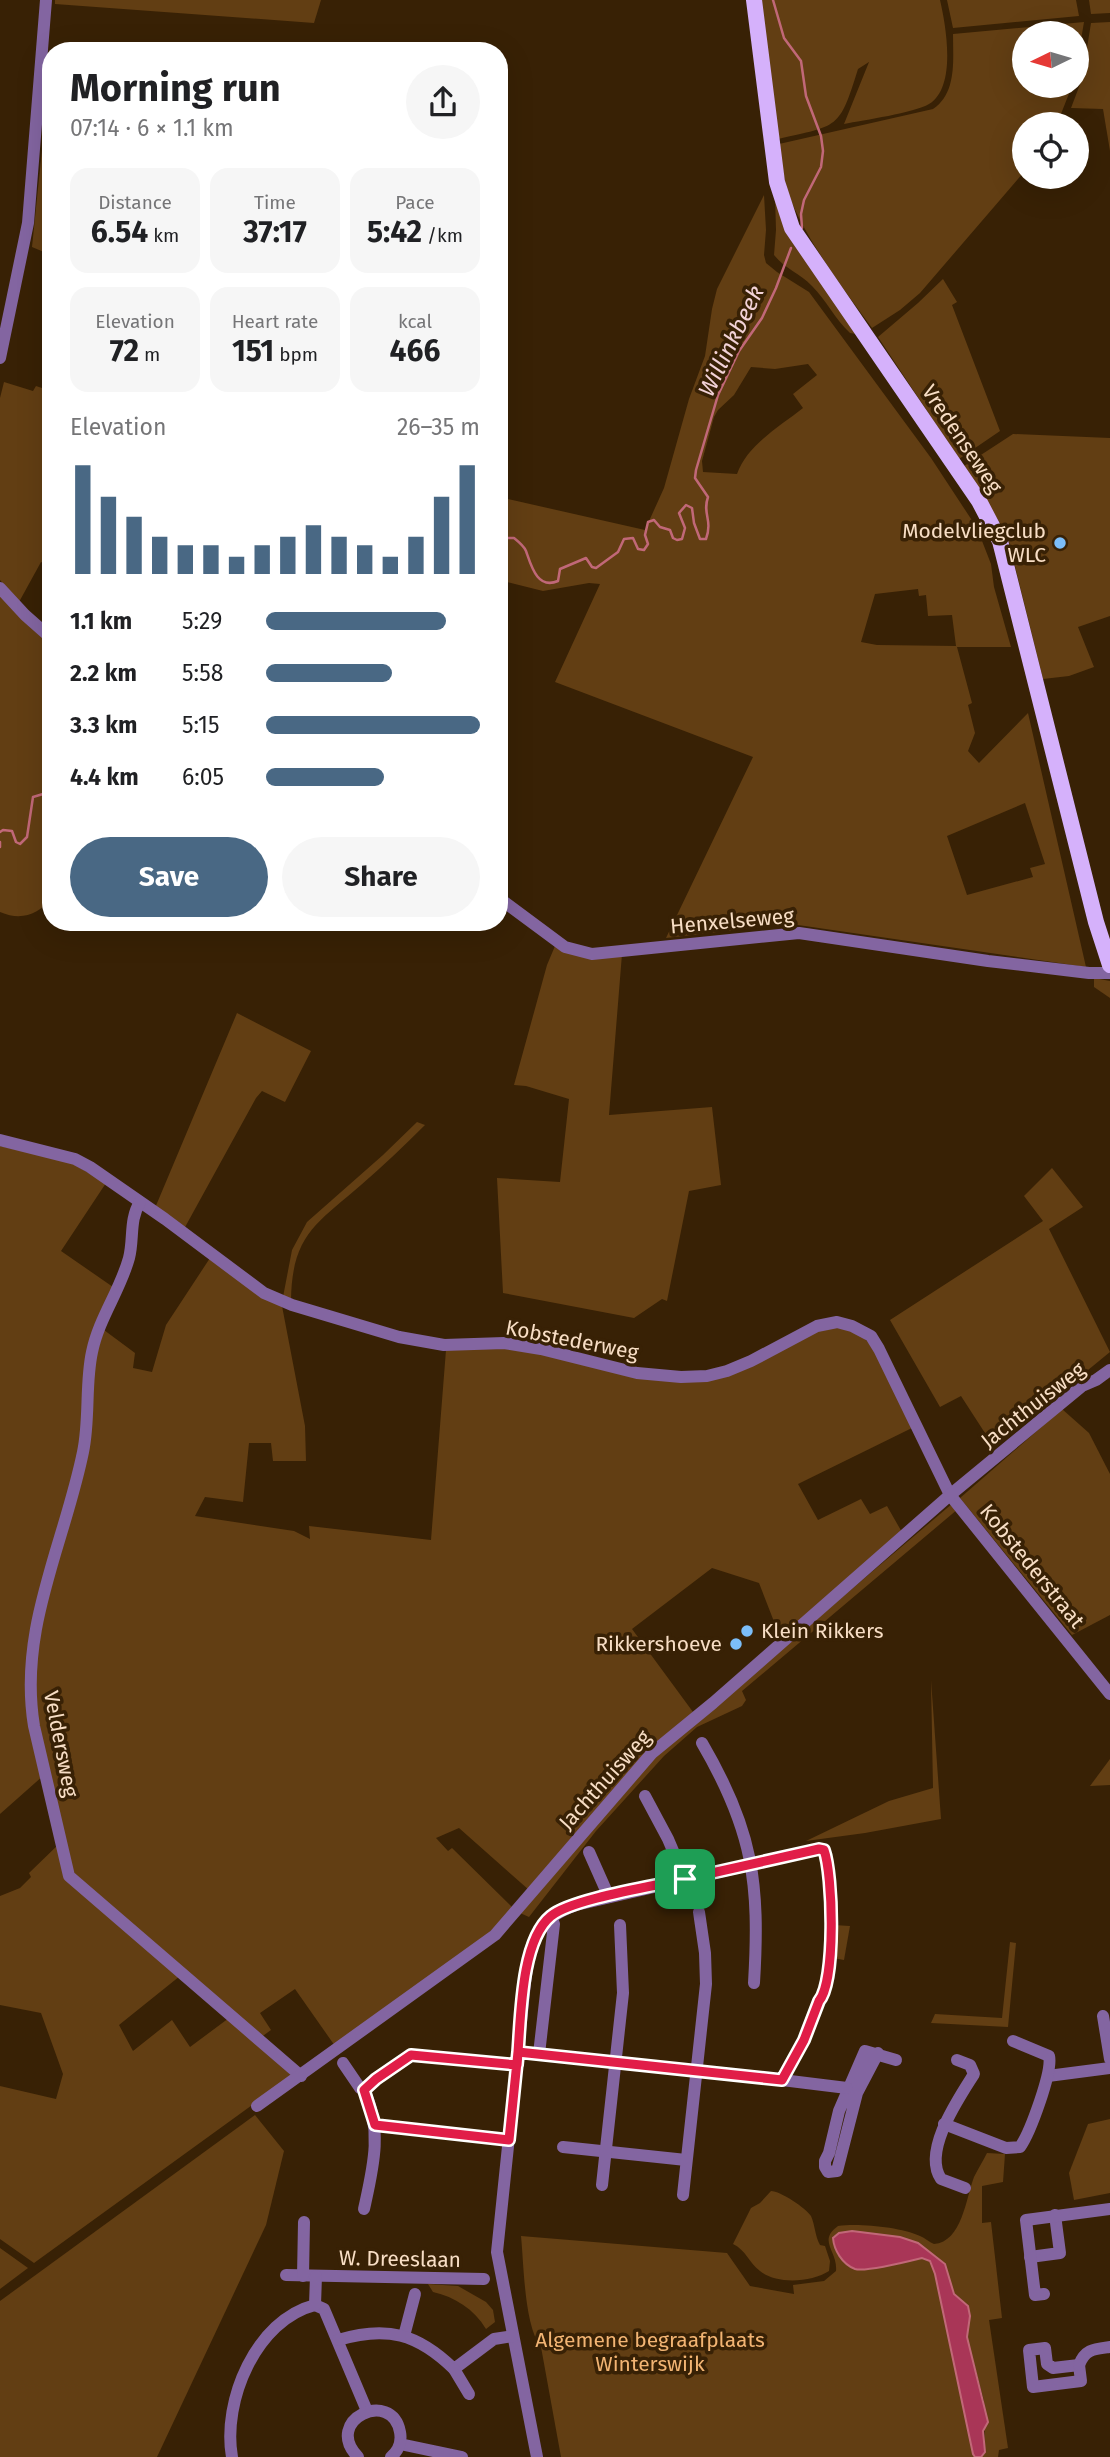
<!DOCTYPE html>
<html lang="en">
<head>
<meta charset="utf-8">
<style>
	:root { --surface:#fff; --page:#f6f6f6; --text:#202124; --muted:#757577; --accent:#496884 }
	body { margin:0; font-family:"Fira Sans",sans-serif; background:var(--page); color:var(--text); height:100vh; display:flex; flex-direction:column; font-size:26px; white-space:nowrap }
	* { box-sizing:border-box; margin:0 }
	p { font-size:23px; color:var(--muted) }
	.icon { flex:none; width:38px; height:38px; fill:none; stroke:currentColor; stroke-width:2; stroke-linecap:round; stroke-linejoin:round }
	.map { position:relative; flex:1; overflow:hidden }
	.details { position:absolute; left:42px; top:42px; width:466px; height:889px; display:flex; flex-direction:column; background:var(--surface); border-radius:28px; box-shadow:0 7px 28px #0002 }
	.details>* { flex:none }
	.needle { width:46px; rotate:265deg }
	.fabs { position:absolute; left:1012px; top:21px; display:grid; gap:14px }
	.fabs a { display:grid; place-items:center; width:77px; height:77px; border-radius:50%; background:var(--surface); box-shadow:0 7px 28px #0002; font-size:35px }
	.pin { position:absolute; display:grid; place-items:center; width:60px; height:60px; color:#fff; margin:-30px; border-radius:14px; box-shadow:0 4px 10px #0006 }
	.round { display:grid; place-items:center; flex:none; width:74px; height:74px; border-radius:37px; background:var(--page) }
	.headline { display:flex; align-items:center; justify-content:space-between; height:119px; padding:0 28px }
	h1 { font-size:38px; font-weight:700; line-height:52px }
	.metrics { display:grid; grid-template-columns:repeat(3,1fr); gap:10px; height:119px; padding:7px 28px }
	.metrics div { display:grid; align-content:center; border-radius:18px; background:var(--page); text-align:center }
	.metrics b { font-size:30px; font-weight:700 }
	.metrics small { font-size:19px; font-weight:400 }
	.metrics p { font-size:19px }
	.chart { height:196px; padding:14px 28px }
	.chart p { display:flex; justify-content:space-between }
	.chart svg { width:100%; height:126px; margin-top:7px; stroke:var(--accent); stroke-width:6 }
	.primary-button { display:flex; gap:14px; margin-top:auto; padding:14px 28px }
	.primary-button a { flex:1; height:80px; border-radius:42px; background:var(--accent); color:#fff; font-size:28px; font-weight:700; line-height:80px; text-align:center }
	.primary-button a+a { background:var(--page); color:var(--text) }
	ul { padding:0 28px; list-style:none; font-size:23px }
	li { display:grid; grid-template-columns:112px 84px 1fr; align-items:center; height:52px }
	li i { height:18px; border-radius:9px; background:var(--accent) }
	.map>svg:first-child { display:block }
	.green { fill:#623e13; fill-rule:evenodd }
	.water { fill:#a93657; stroke:#c16878; stroke-width:2 }
	.lines { fill:none; stroke-linecap:round; stroke-linejoin:round }
	.stream { stroke:#c16878; stroke-width:2.5 }
	.minor { stroke:#8365a1; stroke-width:12 }
	.major { stroke:#d5b1fb; stroke-width:16 }
	.route-casing { stroke:#fff; stroke-width:14 }
	.route { stroke:#e11d48; stroke-width:9 }
	.poi-dot { fill:#7cbef9; stroke:#382105; stroke-width:2.5 }
	.labels { text-anchor:middle; stroke-width:7; stroke-linejoin:round; paint-order:stroke }
	.street-label { font-size:21px; fill:#f8dec5; stroke:#382105 }
	.poi-label { font-size:21px; fill:#f8dec5; stroke:#382105; text-anchor:end }
	.park-label { font-size:21px; fill:#f2b473; stroke:#382105 }
	.water-label { font-size:23px; font-style:italic; fill:#f2d2d7; stroke:#382105 }
</style>
</head>
<body>
<div class="map">
<svg width="1110" height="2457" viewBox="0 0 1110 2457">
	<rect width="100%" height="100%" fill="#382105"/>
	<g class="green">
		<path d="M 55,0 L 321,0 L 314,23 L 55,4 Z"/>
		<path d="M 758,0 L 940,0 C 946,26 957,87 929,104 C 914,113 864,120 844,124 L 869,62 L 858,69 C 839,130 839,125 778,139 Z"/>
		<path d="M 947,0 L 1076,0 L 1079,16 L 953,28 Z"/>
		<path d="M 1089,0 L 1110,0 L 1110,13 L 1091,14 Z"/>
		<path d="M 1084,22 L 1076,70 L 1076,33 L 1024,33 L 1024,86 L 1072,86 L 1057,124 L 1024,124 L 1024,172 L 920,293 L 900,310 L 872,328 C 845,291 810,245 792,203 C 784,184 782,164 779,144 L 933,109 C 957,93 953,60 953,34 Z"/>
		<path d="M 1110,22 L 1110,151 L 1103,109 L 1071,108 L 1082,79 L 1091,23 Z"/>
		<path d="M 47,101 L 51,101 L 51,255 L 32,247 Z"/>
		<path d="M 764,195 L 766,230 L 764,255 L 766,263 L 777,272 L 809,292 L 931,458 L 977,528 L 991,564 L 994,587 L 1011,647 L 957,647 L 972,703 L 968,705 L 975,733 L 968,751 L 979,763 L 1028,713 L 1086,967 L 798,925 L 780,925 L 666,938 L 753,757 L 555,682 L 600,584 L 589,583 L 543,591 L 499,580 L 499,497 L 645,530 L 664,488 L 689,399 L 705,356 L 712,309 L 717,289 ZM 808,364 L 817,375 L 793,394 L 803,408 C 779,427 747,445 737,474 L 703,472 L 702,461 L 714,417 L 718,410 L 734,395 L 751,367 L 775,369 ZM 918,589 L 919,596 L 926,595 L 928,616 L 952,615 L 956,646 L 877,645 L 861,642 L 875,594 ZM 1025,803 L 1045,864 L 1030,868 L 1033,877 L 967,895 L 947,836 Z"/>
		<path d="M 775,196 L 862,335 L 850,333 C 835,319 826,300 812,286 C 800,273 785,269 774,255 L 776,230 Z"/>
		<path d="M 943,279 L 957,302 L 952,305 L 1000,431 L 959,459 L 878,337 L 918,303 Z"/>
		<path d="M 4,382 L 33,391 L 36,386 L 51,391 L 51,567 L 41,562 L 19,602 L 0,580 L 0,398 Z"/>
		<path d="M 1013,434 L 1110,438 L 1110,616 L 1078,627 L 1094,667 L 1069,676 L 1043,679 L 1007,534 L 964,466 Z"/>
		<path d="M 0,592 L 51,643 L 51,898 C 38,915 21,921 0,912 Z"/>
		<path d="M 555,946 L 622,954 L 609,1115 L 712,1107 L 721,1185 L 689,1191 L 667,1301 L 662,1299 L 634,1318 L 503,1293 L 497,1178 L 560,1182 L 569,1099 L 526,1086 L 514,1085 L 547,965 Z"/>
		<path d="M 1094,978 L 1110,981 L 1110,998 L 1094,987 Z"/>
		<path d="M 237,1013 L 311,1051 L 285,1102 L 262,1091 L 256,1098 L 184,1229 L 155,1208 Z"/>
		<path d="M 417,1122 L 425,1125 C 404,1146 383,1166 361,1185 C 317,1223 292,1235 291,1300 L 283,1297 L 292,1250 L 307,1222 L 383,1155 Z"/>
		<path d="M 0,1146 L 68,1161 L 106,1183 L 61,1251 L 113,1287 L 89,1346 L 85,1425 L 28,1652 L 44,1775 L 0,1814 Z"/>
		<path d="M 1052,1168 L 1083,1207 L 1049,1229 L 1110,1352 L 994,1447 L 961,1396 L 940,1407 L 890,1320 L 1043,1221 L 1024,1196 Z"/>
		<path d="M 210,1258 L 282,1306 L 305,1426 L 306,1461 L 273,1461 L 271,1443 L 249,1443 L 243,1502 L 205,1497 L 195,1516 L 294,1531 L 310,1539 L 309,1526 L 431,1540 L 446,1350 L 510,1348 L 696,1381 L 822,1330 L 832,1327 L 853,1330 L 871,1344 L 914,1427 L 798,1484 L 818,1520 L 861,1499 L 870,1514 L 887,1506 L 903,1534 L 780,1637 L 759,1583 L 712,1568 L 632,1629 L 693,1712 L 529,1890 L 459,1828 L 436,1838 L 448,1851 L 452,1848 L 513,1908 L 487,1935 L 335,2046 L 295,1989 L 260,2013 L 271,2030 L 260,2038 L 73,1872 L 34,1715 L 36,1637 L 71,1514 L 95,1359 L 104,1330 L 135,1353 L 133,1368 L 152,1372 L 166,1325 Z"/>
		<path d="M 1062,1409 L 1089,1433 L 1110,1474 L 1110,1615 L 1072,1635 L 960,1498 Z"/>
		<path d="M 953,1503 L 958,1509 L 742,1691 L 746,1700 L 742,1706 L 697,1727 L 664,1756 L 596,1831 L 529,1917 L 520,1913 L 654,1757 Z"/>
		<path d="M 931,1680 L 941,1819 L 865,1833 L 806,1841 L 889,1801 L 933,1788 Z"/>
		<path d="M 1110,1759 L 1110,1785 L 1090,1786 Z"/>
		<path d="M 60,1843 L 66,1868 L 180,1976 L 119,2025 L 133,2051 L 172,2020 L 190,2047 L 229,2018 L 295,2074 L 34,2263 L 0,2239 L 0,2086 L 56,2099 L 63,2074 L 41,2013 L 0,2005 L 0,1896 L 20,1888 L 31,1877 L 29,1873 Z"/>
		<path d="M 834,1925 L 850,1926 L 844,1960 L 833,1958 Z"/>
		<path d="M 1010,1942 L 1016,1943 L 1008,2027 L 931,2023 L 935,2014 L 1002,2018 Z"/>
		<path d="M 255,2115 L 284,2151 L 266,2225 L 157,2457 L 0,2457 L 0,2301 Z"/>
		<path d="M 1110,2119 L 1110,2193 L 1074,2200 L 1069,2173 L 1088,2124 Z"/>
		<path d="M 987,2153 L 1005,2154 L 1003,2182 L 982,2186 L 982,2223 L 991,2222 L 1002,2318 L 989,2320 L 1008,2448 L 999,2450 L 998,2457 L 981,2457 L 985,2452 L 984,2401 L 967,2337 L 970,2316 L 961,2299 L 954,2294 L 945,2265 L 926,2249 L 900,2237 L 852,2231 L 839,2233 L 833,2237 C 836,2285 893,2265 922,2258 L 930,2261 L 935,2274 L 975,2457 L 561,2457 L 541,2347 C 524,2325 524,2265 521,2236 L 727,2253 L 750,2286 L 794,2294 L 793,2285 L 824,2281 L 836,2271 C 838,2251 817,2241 838,2226 C 859,2223 900,2227 920,2236 C 925,2238 929,2242 934,2244 C 962,2242 966,2198 974,2177 C 978,2169 983,2161 987,2153 Z"/>
		<path d="M 771,2191 C 780,2191 806,2208 811,2216 C 815,2225 815,2236 820,2245 L 825,2246 L 830,2261 L 829,2271 C 812,2282 777,2285 760,2271 C 749,2263 746,2250 733,2244 L 751,2208 L 760,2203 Z"/>
		<path d="M 0,2248 L 28,2268 L 0,2289 Z"/>
		<path d="M 428,2284 L 458,2286 L 486,2302 L 493,2310 L 495,2322 L 486,2329 C 474,2309 455,2297 433,2292 Z"/>
	</g>
	<path class="water" d="M 852,2231 L 900,2237 L 918,2243 L 945,2264 L 954,2294 L 968,2306 L 970,2316 L 967,2337 L 988,2422 L 983,2431 L 985,2452 L 981,2457 L 975,2457 L 973,2454 L 935,2274 L 930,2261 L 922,2258 C 910,2261 865,2272 855,2269 C 842,2264 834,2250 833,2238 L 839,2233 Z"/>
	<g class="lines">
		<g class="stream">
			<path d="M 773,0 L 784,38 L 801,61 L 806,96 L 821,136 L 823,151 L 821,167 L 804,200 L 801,214 L 802,228"/>
			<path d="M 499,554 L 502,552 L 507,538 L 514,538 C 519,542 524,546 526,551 C 531,565 537,590 558,581 L 560,569 L 586,558 L 592,567 L 596,568 L 618,552 L 624,539 L 633,538 L 638,549 L 644,550 L 648,544 L 645,535 L 648,522 L 654,520 L 660,527 L 670,530 L 673,538 L 677,540 L 682,539 L 685,528 L 679,513 L 686,505 L 692,508 L 694,523 L 700,539 L 706,539 C 713,519 702,514 708,497 L 695,478 L 696,470 L 718,395 L 739,351 L 762,318 L 776,288 L 791,248"/>
			<path d="M 0,832 L 3,830 L 12,831 L 16,842 L 20,844 L 27,837 L 33,797 L 43,794 L 51,796"/>
			<path d="M 0,842 L 0,847"/>
		</g>
		<g class="minor">
			<path d="M 0,358 L 28,223 L 46,0"/>
			<path d="M 0,588 L 25,615 L 51,638"/>
			<path d="M 499,898 L 565,947 L 592,954 L 799,933 L 988,961 L 1089,973 L 1110,973"/>
			<path d="M 0,1140 L 75,1159 L 90,1167 L 165,1219 L 264,1293 L 292,1305 L 399,1337 L 444,1345 L 504,1343 L 541,1349 L 637,1373 L 681,1377 L 707,1376 L 727,1371 L 751,1361 L 817,1326 L 837,1322 L 852,1326 L 871,1336 L 879,1349 L 950,1495 L 1110,1694"/>
			<path d="M 140,1202 C 129,1220 134,1239 129,1258 C 120,1291 99,1318 92,1352 C 85,1384 90,1419 83,1452 C 64,1545 18,1629 34,1726 L 69,1876 L 301,2076"/>
			<path d="M 702,1743 C 753,1830 760,1883 754,1983"/>
			<path d="M 645,1796 L 668,1839 L 685,1879"/>
			<path d="M 589,1852 L 609,1897"/>
			<path d="M 1103,2016 L 1110,2059"/>
			<path d="M 518,2052 L 782,2080 L 804,2040 L 819,2001 C 836,1981 833,1875 824,1850 L 819,1849 L 576,1905 C 535,1919 530,1943 525,1983 L 497,2252 L 537,2457"/>
			<path d="M 878,2053 L 857,2093 L 837,2171 L 828,2172 L 825,2167 L 825,2161 L 829,2153 L 839,2111 L 865,2051 L 896,2060"/>
			<path d="M 539,2054 L 554,1924 L 551,1916"/>
			<path d="M 957,2060 L 970,2065 L 974,2074 C 959,2098 922,2151 941,2179 L 965,2188"/>
			<path d="M 343,2063 L 360,2088 L 364,2090 C 383,2130 373,2168 364,2209"/>
			<path d="M 1048,2076 L 1110,2068"/>
			<path d="M 782,2080 L 847,2088"/>
			<path d="M 364,2090 L 376,2079 L 411,2055 L 517,2065"/>
			<path d="M 257,2106 L 495,1935 L 652,1753 L 713,1703 L 950,1495 L 1082,1386 L 1096,1380 L 1110,1370"/>
			<path d="M 944,2124 L 1006,2148 L 1020,2147 C 1030,2133 1053,2071 1049,2056 L 1013,2041"/>
			<path d="M 375,2125 L 509,2140"/>
			<path d="M 563,2147 L 686,2160"/>
			<path d="M 602,2185 L 623,1993 L 620,1925"/>
			<path d="M 683,2195 L 706,1984 L 705,1953 L 699,1912"/>
			<path d="M 1030,2257 L 1060,2253 L 1055,2215"/>
			<path d="M 286,2275 L 484,2279"/>
			<path d="M 303,2276 L 304,2222"/>
			<path d="M 1044,2294 L 1035,2295 L 1026,2220 L 1110,2209"/>
			<path d="M 315,2305 L 324,2309 L 367,2411"/>
			<path d="M 404,2336 L 415,2294"/>
			<path d="M 338,2340 C 387,2325 418,2334 454,2369 L 494,2339 L 513,2336"/>
			<path d="M 1045,2348 L 1047,2364 L 1053,2368 L 1079,2365 L 1081,2381 L 1033,2387 L 1029,2350 Z"/>
			<path d="M 1079,2365 C 1085,2349 1094,2349 1110,2347"/>
			<path d="M 454,2369 L 469,2394"/>
			<path d="M 400,2444 L 462,2457"/>
			<path d="M 232,2457 C 222,2401 256,2320 315,2305 L 316,2276"/>
			<path d="M 358,2457 C 322,2420 392,2388 400,2432 C 402,2442 398,2451 391,2457"/>
		</g>
		<path class="major" d="M 754,0 L 777,182 L 792,228 L 979,501 L 1000,541 L 1096,922 L 1110,965"/>
	</g>
	<g class="lines">
		<g class="route-casing">
			<path id="route" d="M 685,1879 C 655,1886 571,1899 551,1916 C 519,1942 521,2026 517,2065 L 411,2055 L 376,2079 L 364,2090 L 375,2125 L 509,2140 L 518,2052 L 782,2080 L 804,2040 L 819,2001 C 836,1981 833,1875 824,1850 L 819,1849 L 685,1879"/>
		</g>
		<use href="#route" class="route"/>
	</g>
	<g class="poi-dot">
		<circle cx="1060" cy="543" r="7"/>
		<circle cx="747" cy="1631" r="7"/>
		<circle cx="736" cy="1644" r="7"/>
	</g>
	<g class="labels">
		<g class="street-label">
			<text transform="translate(962 439) rotate(56)" y="7">Vredenseweg</text>
			<text transform="translate(732 921) rotate(-5)" y="7">Henxelseweg</text>
			<text transform="translate(572 1340) rotate(11)" y="7">Kobstederweg</text>
			<text transform="translate(1033 1405) rotate(-38)" y="7">Jachthuisweg</text>
			<text transform="translate(1032 1566) rotate(51)" y="7">Kobstederstraat</text>
			<text transform="translate(61 1744) rotate(79)" y="7">Veldersweg</text>
			<text transform="translate(605 1780) rotate(-48)" y="7">Jachthuisweg</text>
			<text transform="translate(400 2259) rotate(1)" y="7">W. Dreeslaan</text>
		</g>
		<g class="poi-label">
			<text x="1046" y="538">Modelvliegclub<tspan x="1046" dy="24">WLC</tspan></text>
			<text x="761" y="1638" text-anchor="start">Klein Rikkers</text>
			<text x="722" y="1651">Rikkershoeve</text>
		</g>
		<g class="park-label">
			<text x="650" y="2347">Algemene begraafplaats<tspan x="650" dy="24">Winterswijk</tspan></text>
		</g>
		<g class="water-label">
			<text transform="translate(731 341) rotate(-64)" y="8">Willinkbeek</text>
		</g>
	</g>
</svg>
<div class="fabs">
<a><svg class="needle" viewBox="-14 -14 28 28"><path d="M0-13l5 13h-10z" fill="#e53935"/><path d="M0 13l5-13h-10z" fill="#757577"/></svg></a>
<a><svg class="icon" aria-label="locate" viewBox="0 0 24 24"><circle cx="12" cy="12" r="6"/><path d="M12 2v4M12 18v4M2 12h4M18 12h4"/></svg></a>
</div>
<div class="pin" style="left:685px;top:1879px;background:#1e9e55"><svg class="icon" aria-label="arrive" viewBox="0 0 24 24"><path d="M6 21V4h12l-3 4 3 4H6"/></svg></div>
<section class="details">
<div class="headline"><div><h1>Morning run</h1><p>07:14 · 6 × 1.1 km</p></div><a class="round"><svg class="icon" aria-label="share" viewBox="0 0 24 24"><path d="M12 15V3M7 8l5-5 5 5M5 13v7h14v-7"/></svg></a></div>
<div class="metrics">
<div><p>Distance</p><b>6.54<small> km</small></b></div>
<div><p>Time</p><b>37:17</b></div>
<div><p>Pace</p><b>5:42<small> /km</small></b></div>
</div>
<div class="metrics">
<div><p>Elevation</p><b>72<small> m</small></b></div>
<div><p>Heart rate</p><b>151<small> bpm</small></b></div>
<div><p>kcal</p><b>466</b></div>
</div>
<div class="chart"><p><span>Elevation</span>26–35 m</p>
<svg viewBox="0 0 160 44" preserveAspectRatio="none"><path d="M5 44V6M15 44V17M25 44V24M35 44V31M45 44V34M55 44V34M65 44V38M75 44V34M85 44V31M95 44V27M105 44V31M115 44V34M125 44V38M135 44V31M145 44V17M155 44V6"/></svg>
</div>
<ul>
<li><b>1.1 km</b>5:29<i style="width:84%"></i></li>
<li><b>2.2 km</b>5:58<i style="width:59%"></i></li>
<li><b>3.3 km</b>5:15<i style="width:100%"></i></li>
<li><b>4.4 km</b>6:05<i style="width:55%"></i></li>
</ul>
<div class="primary-button"><a>Save</a><a>Share</a></div>
</section>
</div>
</body>
</html>
